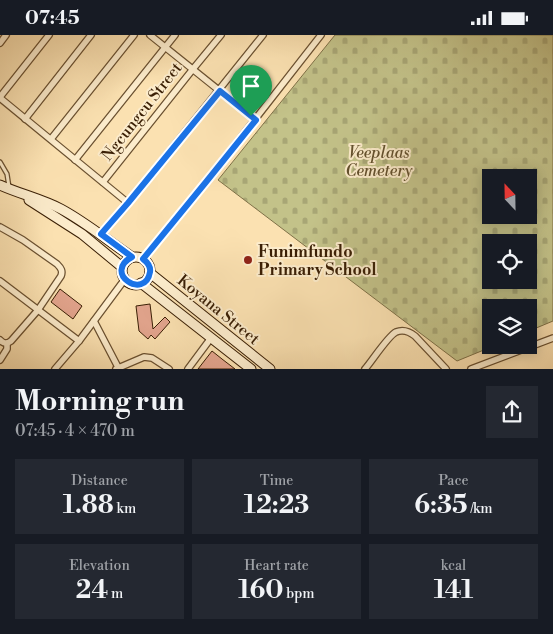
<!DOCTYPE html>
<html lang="en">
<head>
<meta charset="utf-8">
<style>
	:root { --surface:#171b24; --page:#242831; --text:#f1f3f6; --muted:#9ea1a6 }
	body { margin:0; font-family:"Libre Bodoni",serif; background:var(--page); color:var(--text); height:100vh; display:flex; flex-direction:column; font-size:19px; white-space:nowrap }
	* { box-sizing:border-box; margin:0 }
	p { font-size:16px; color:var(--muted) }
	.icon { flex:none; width:28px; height:28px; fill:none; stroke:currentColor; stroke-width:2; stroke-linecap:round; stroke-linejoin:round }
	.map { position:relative; height:334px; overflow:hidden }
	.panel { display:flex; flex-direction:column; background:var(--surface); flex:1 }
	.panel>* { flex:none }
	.needle { width:32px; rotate:338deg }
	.buttons { position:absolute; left:482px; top:134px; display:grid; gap:10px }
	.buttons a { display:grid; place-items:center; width:55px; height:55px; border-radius:0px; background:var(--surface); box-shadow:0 2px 12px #0003; font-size:25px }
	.pin { position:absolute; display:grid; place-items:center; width:42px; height:42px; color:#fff; margin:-51px -21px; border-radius:50% 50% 50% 0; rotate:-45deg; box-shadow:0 0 5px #0007 }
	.pin .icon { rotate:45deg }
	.round { display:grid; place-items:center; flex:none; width:52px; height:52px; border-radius:0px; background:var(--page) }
	.summary { display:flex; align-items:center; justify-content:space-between; height:85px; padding:0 15px }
	h1 { font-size:28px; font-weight:700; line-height:38px }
	.metrics { display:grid; grid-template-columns:repeat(3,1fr); gap:8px; height:85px; padding:5px 15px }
	.metrics div { display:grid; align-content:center; border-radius:0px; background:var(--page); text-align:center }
	.metrics b { font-size:25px; font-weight:700 }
	.metrics small { font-size:14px; font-weight:400 }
	.metrics p { font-size:14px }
	.status { display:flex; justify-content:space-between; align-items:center; height:35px; padding:0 25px; background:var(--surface); direction:ltr }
	.status svg { height:14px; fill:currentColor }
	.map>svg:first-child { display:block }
	.cemetery { fill:url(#cemetery-stones); stroke:#7e7047; fill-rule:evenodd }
	.building { fill:#e3a58e; stroke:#3a1f05 }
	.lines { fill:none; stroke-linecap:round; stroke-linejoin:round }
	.service-casing { stroke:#6a5030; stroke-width:5.5 }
	.minor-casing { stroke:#6a5030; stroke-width:8 }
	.secondary-casing { stroke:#3a1f05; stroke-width:11 }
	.service { stroke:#fceccc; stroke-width:3 }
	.minor { stroke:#fceccc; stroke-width:5.5 }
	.secondary { stroke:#fceccc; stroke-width:9 }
	.route-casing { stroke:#fff; stroke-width:10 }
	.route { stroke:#1a73e8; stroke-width:6 }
	.poi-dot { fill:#8f2418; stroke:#fceccc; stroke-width:2 }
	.labels { text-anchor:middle; stroke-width:4; stroke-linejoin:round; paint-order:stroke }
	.street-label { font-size:16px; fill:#3a1f05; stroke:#fceccc }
	.park-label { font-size:16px; font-style:italic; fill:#63502d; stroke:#fceccc }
	.poi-label { font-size:16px; font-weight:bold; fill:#3a1f05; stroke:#fceccc; text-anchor:start }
</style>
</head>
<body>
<div class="status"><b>07:45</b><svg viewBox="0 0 49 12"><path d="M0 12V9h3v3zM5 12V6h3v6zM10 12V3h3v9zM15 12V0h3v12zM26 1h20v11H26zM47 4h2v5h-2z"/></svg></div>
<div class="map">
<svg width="553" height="334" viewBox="0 0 553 334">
	<defs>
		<pattern id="cemetery-stones" width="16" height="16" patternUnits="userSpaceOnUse" patternTransform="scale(1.25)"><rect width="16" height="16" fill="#c3c289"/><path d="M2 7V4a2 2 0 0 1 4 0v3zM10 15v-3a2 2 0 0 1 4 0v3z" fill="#a8a675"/></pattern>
	</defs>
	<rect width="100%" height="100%" fill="#fbe1b1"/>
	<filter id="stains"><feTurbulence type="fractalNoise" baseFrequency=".004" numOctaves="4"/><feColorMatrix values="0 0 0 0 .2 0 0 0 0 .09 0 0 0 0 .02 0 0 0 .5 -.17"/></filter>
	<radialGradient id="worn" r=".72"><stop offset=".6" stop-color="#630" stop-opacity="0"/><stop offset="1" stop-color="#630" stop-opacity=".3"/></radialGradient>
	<path class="cemetery" d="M 335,0 L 553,0 L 553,286 L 529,296 L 529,272 L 491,272 L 491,310 L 496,310 L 457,326 L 218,145 ZM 491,142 L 529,142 L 529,180 L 491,180 ZM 491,208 L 529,208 L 529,245 L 491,245 Z"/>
	<g class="building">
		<path d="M 60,254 L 82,271 L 73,284 L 51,267 Z"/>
		<path d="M 150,269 L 153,294 L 165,282 L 170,287 L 155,304 L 151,300 L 148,304 L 139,296 L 136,271 Z"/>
		<path d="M 212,316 L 222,324 L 235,334 L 198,334 Z"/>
	</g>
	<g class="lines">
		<g class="service-casing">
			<path id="service" d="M 0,127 L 7,139 L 9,152"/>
		</g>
		<g class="minor-casing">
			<g id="minor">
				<path d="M 150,0 L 256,85"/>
				<path d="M 0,8 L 6,0"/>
				<path d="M 0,62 L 49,0"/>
				<path d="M 0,63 L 128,168"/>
				<path d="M 25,84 L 91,0"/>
				<path d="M 51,104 L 134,0"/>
				<path d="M 75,125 L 175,0"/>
				<path d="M 103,147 L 193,34 L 221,0"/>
				<path d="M 0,192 L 23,205 L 57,229 C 61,233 63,236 61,241 L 38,275 L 11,306 C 7,309 4,309 0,305"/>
				<path d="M 101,199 L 128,168 L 263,0"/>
				<path d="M 143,224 L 206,147 L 321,0"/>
				<path d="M 0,246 L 79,306"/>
				<path d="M 94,286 L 119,334"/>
				<path d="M 0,325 L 7,314 L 7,308"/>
				<path d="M 55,334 L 79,306 L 125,244"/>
				<path d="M 116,334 L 144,322 L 152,323 L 169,334"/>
				<path d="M 188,334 L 211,303"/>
				<path d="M 365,334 C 372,326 388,301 396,297 C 403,294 410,297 415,301 L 446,334"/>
				<path d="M 471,334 L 553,303"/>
			</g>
		</g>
		<g class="secondary-casing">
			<g id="secondary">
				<path d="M 0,150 C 20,159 42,164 61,174 C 87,188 108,206 132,222"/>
				<path d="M 29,165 L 82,199 L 122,232"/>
				<circle cx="136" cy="236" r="14"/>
				<path d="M 150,238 L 270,334"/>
				<path d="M 141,248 L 251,334"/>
			</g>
		</g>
		<use href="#service" class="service"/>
		<use href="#minor" class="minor"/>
		<use href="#secondary" class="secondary"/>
	</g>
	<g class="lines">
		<g class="route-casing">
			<path id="route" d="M 220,56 L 256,85 L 206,147 L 143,224 C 147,227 151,231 150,237 C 145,266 102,238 132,222 L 101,199 L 128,168 Z"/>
		</g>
		<use href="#route" class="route"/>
	</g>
	<circle class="poi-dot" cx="248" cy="225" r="5"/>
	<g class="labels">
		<g class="street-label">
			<text transform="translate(141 76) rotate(-52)" y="6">Ngcungcu Street</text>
			<text transform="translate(219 274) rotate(39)" y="6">Koyana Street</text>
		</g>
		<g class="park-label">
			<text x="379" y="123">Veeplaas<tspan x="379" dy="18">Cemetery</tspan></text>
		</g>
		<g class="poi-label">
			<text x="258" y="222">Funimfundo<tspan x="258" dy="18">Primary School</tspan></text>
		</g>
	</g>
	<rect width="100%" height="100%" filter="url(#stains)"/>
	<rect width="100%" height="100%" fill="url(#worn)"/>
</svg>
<div class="buttons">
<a><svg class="needle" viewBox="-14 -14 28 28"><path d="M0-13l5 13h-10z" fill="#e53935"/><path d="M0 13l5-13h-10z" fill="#9ea1a6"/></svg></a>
<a><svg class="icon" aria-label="locate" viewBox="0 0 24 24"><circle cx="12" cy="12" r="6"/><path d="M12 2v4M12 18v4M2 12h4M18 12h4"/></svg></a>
<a><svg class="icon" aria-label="layers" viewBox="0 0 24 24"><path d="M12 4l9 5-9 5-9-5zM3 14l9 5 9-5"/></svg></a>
</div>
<div class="pin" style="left:251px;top:81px;background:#1e9e55"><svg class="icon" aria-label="arrive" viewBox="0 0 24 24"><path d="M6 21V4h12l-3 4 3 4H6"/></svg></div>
</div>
<section class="panel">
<div class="summary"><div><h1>Morning run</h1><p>07:45 · 4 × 470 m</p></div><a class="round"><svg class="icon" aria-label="share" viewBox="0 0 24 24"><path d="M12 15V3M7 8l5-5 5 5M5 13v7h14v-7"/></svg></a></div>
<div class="metrics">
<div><p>Distance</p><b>1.88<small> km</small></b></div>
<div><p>Time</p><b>12:23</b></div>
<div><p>Pace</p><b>6:35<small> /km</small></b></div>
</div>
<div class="metrics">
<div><p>Elevation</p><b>24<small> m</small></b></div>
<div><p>Heart rate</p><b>160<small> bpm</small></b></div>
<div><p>kcal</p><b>141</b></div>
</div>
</section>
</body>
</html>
